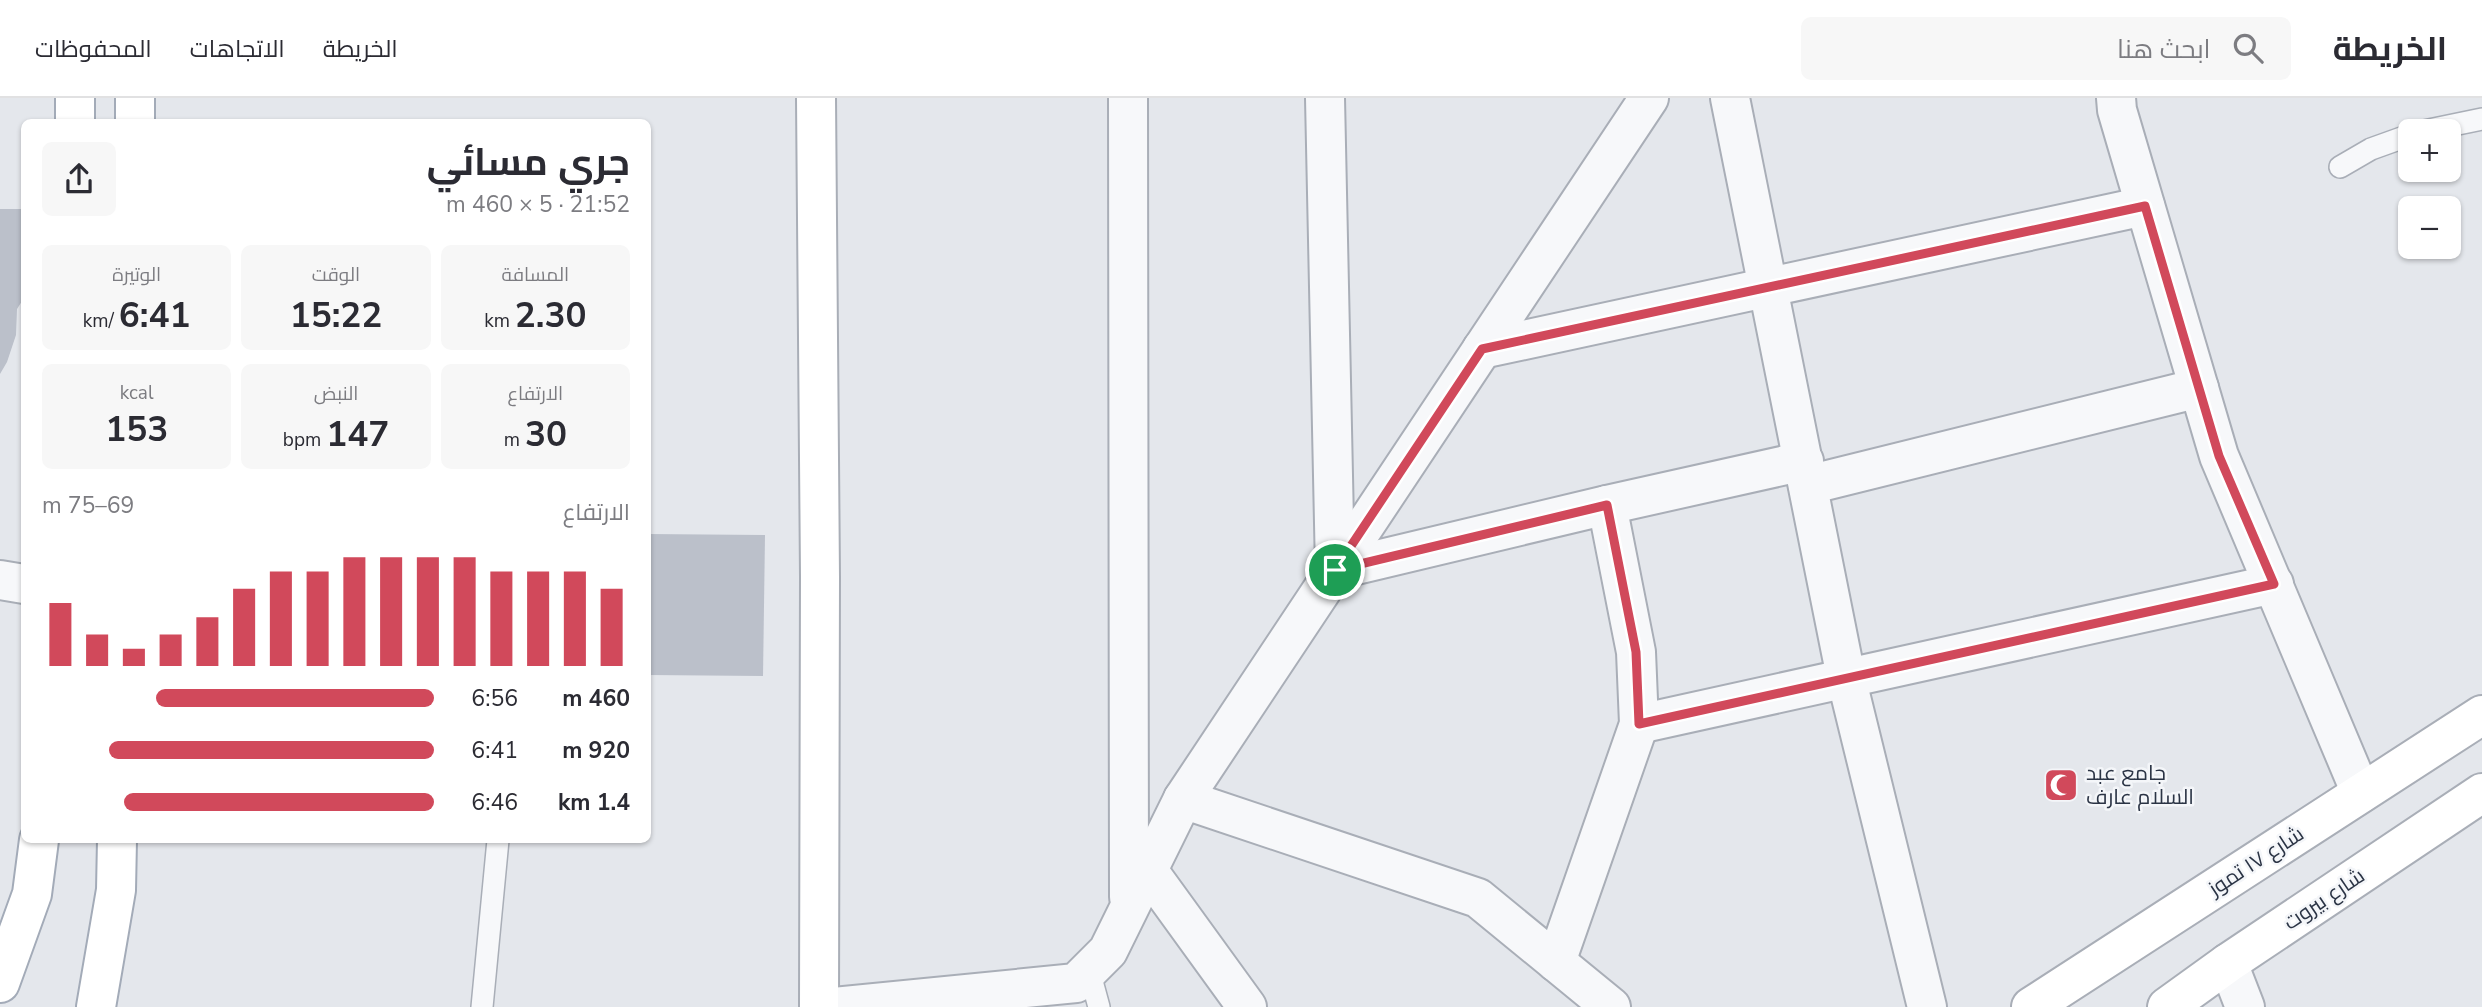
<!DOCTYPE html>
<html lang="ar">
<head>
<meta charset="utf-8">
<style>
	:root { --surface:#fff; --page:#f7f7f7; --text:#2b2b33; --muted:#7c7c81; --line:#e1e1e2; --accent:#d1495b }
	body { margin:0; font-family:"Nunito Sans",Cairo,sans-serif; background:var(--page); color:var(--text); direction:rtl; height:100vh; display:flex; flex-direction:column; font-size:26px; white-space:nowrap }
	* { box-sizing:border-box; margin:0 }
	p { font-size:23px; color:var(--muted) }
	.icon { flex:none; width:38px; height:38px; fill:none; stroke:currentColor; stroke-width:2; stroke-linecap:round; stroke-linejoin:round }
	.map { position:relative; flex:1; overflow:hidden; direction:ltr }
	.sheet { position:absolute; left:21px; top:21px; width:630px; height:724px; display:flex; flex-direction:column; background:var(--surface); border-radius:10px; box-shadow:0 2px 5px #0004; direction:rtl }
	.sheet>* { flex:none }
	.controls { position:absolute; left:2398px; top:21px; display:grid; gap:14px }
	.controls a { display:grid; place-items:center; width:63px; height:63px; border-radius:10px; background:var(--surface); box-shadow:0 2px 5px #0004; font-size:35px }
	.pin { position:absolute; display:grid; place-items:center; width:60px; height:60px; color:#fff; margin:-30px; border:4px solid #fff; border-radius:50%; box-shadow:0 2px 7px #0007 }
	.round { display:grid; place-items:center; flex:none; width:74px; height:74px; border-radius:10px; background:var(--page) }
	.headline { display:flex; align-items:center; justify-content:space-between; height:119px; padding:0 21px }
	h1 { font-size:38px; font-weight:700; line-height:52px }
	.stats { display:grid; grid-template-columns:repeat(3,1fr); gap:10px; height:119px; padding:7px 21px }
	.stats div { display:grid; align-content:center; border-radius:10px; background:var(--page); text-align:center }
	.stats b { font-size:35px; font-weight:700 }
	.stats small { font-size:19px; font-weight:400 }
	.stats p { font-size:19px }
	.chart { height:196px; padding:14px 21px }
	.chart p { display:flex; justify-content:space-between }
	.chart svg { width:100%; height:126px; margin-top:7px; stroke:var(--accent); stroke-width:6 }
	ul { padding:0 21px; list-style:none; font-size:23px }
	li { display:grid; grid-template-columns:112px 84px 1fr; align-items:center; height:52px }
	li i { height:18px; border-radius:9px; background:var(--accent) }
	header { display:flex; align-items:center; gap:42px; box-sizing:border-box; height:98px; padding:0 35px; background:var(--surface); border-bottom:2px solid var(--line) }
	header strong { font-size:33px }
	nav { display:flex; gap:38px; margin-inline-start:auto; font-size:24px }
	.search { width:490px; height:63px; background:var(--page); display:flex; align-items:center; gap:18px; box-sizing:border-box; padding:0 24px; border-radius:10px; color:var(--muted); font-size:26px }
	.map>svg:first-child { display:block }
	.building { fill:#bbc0ca }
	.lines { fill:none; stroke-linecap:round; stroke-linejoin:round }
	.lane-casing { stroke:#a9aeb7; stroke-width:24 }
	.street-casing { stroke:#a9aeb7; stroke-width:42 }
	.secondary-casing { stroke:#a9aeb7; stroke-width:42 }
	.primary-casing { stroke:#a3abb8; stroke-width:42 }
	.lane { stroke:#f7f8fa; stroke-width:21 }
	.street { stroke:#f7f8fa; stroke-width:38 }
	.secondary { stroke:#fff; stroke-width:38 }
	.primary { stroke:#fff; stroke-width:38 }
	.route-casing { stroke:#fff; stroke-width:14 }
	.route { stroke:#d1495b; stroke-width:9 }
	.labels { text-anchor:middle; stroke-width:5; stroke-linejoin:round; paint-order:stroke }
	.poi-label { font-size:21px; fill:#2b3445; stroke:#f4f6f9; text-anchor:start }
	.street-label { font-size:21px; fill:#2b3445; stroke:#f4f6f9 }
</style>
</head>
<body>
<header>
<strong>الخريطة</strong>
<div class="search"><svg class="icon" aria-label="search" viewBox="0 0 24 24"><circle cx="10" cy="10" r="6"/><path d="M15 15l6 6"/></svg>ابحث هنا</div>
<nav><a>الخريطة</a><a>الاتجاهات</a><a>المحفوظات</a></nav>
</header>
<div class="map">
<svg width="2482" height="909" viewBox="0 0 2482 909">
	<rect width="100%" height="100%" fill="#e4e7ec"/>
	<g class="building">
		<path d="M 0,111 L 24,111 L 24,200 L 17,211 L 16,237 L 7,264 L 0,276 Z"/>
		<path d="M 648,436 L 765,437 L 763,578 L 648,577 Z"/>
	</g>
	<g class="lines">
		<g class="lane-casing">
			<g id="lane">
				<path d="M 2424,33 L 2482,21"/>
				<path d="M 2340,69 L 2371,51 L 2410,37"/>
				<path d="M 1089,872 L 1099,909"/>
				<path d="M 482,909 L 498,742"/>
			</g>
		</g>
		<g class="street-casing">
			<g id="street">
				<path d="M 1128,0 L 1129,799"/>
				<path d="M 1325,0 L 1335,472 L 1607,407 L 1804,363"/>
				<path d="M 1730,0 L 1846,579 L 1927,909"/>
				<path d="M 2116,0 L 2117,12 L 2219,358 L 2361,695"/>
				<path d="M 1482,251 L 2145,108"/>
				<path d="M 1808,387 L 2199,290"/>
				<path d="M 0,482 L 24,486"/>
				<path d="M 1639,626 L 2274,486"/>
				<path d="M 1183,701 L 1478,800 L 1611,909"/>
				<path d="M 1147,771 L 1247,909"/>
				<path d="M 1556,864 L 1639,626 L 1636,554 L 1607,407"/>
				<path d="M 2228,865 L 2245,909"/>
				<path d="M 834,909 L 1076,885 L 1108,853 L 1183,701 L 1649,0"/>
			</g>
		</g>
		<g class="secondary-casing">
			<g id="secondary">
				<path d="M 816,0 L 820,479 L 819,909"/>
				<path d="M 2031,909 L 2482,617"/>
				<path d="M 2167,909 L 2228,865 L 2482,695"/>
			</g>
		</g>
		<g class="primary-casing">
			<g id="primary">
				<path d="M 75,24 L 75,0"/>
				<path d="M 135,24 L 135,0"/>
				<path d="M 0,885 L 32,796 L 39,742"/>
				<path d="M 96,909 L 116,792 L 117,742"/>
			</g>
		</g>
		<use href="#lane" class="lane"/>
		<use href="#street" class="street"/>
		<use href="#secondary" class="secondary"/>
		<use href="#primary" class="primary"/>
	</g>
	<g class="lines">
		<g class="route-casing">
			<path id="route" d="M 2145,108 L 2219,358 L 2274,486 L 1639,626 L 1636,554 L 1607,407 L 1335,472 L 1482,251 Z"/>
		</g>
		<use href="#route" class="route"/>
	</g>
	<defs>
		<g id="mosque-square" transform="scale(1.75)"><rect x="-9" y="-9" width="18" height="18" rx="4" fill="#d1495b" stroke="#f4f6f9"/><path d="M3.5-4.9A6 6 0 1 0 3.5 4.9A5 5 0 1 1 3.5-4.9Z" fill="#fff"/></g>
	</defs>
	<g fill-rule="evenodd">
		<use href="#mosque-square" x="2061" y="687"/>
	</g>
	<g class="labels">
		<g class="poi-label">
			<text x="2086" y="682">جامع عبد<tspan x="2086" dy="24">السلام عارف</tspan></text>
		</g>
		<g class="street-label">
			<text transform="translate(2256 763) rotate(-33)" y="7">شارع ١٧ تموز</text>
			<text transform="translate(2324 801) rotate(-34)" y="7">شارع بيروت</text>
		</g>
	</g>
</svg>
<div class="controls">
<a>+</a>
<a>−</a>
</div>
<div class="pin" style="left:1335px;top:472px;background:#1e9e55"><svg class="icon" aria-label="arrive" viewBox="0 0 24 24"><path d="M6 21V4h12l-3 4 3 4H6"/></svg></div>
<section class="sheet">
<div class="headline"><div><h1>جري مسائي</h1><p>21:52 · 5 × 460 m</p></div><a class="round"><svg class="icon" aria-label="share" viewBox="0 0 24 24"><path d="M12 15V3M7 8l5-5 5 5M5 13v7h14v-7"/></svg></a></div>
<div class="stats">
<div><p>المسافة</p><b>2.30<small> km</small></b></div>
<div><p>الوقت</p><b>15:22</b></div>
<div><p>الوتيرة</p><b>6:41<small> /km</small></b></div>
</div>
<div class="stats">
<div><p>الارتفاع</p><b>30<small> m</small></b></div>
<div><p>النبض</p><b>147<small> bpm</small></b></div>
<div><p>kcal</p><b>153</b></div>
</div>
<div class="chart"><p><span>الارتفاع</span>69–75 m</p>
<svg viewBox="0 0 160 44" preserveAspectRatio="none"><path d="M5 44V22M15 44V33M25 44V38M35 44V33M45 44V27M55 44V17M65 44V11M75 44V11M85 44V6M95 44V6M105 44V6M115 44V6M125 44V11M135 44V11M145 44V11M155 44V17"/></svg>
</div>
<ul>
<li><b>460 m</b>6:56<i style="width:71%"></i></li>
<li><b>920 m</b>6:41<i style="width:83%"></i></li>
<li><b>1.4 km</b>6:46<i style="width:79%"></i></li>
</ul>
</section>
</div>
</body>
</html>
